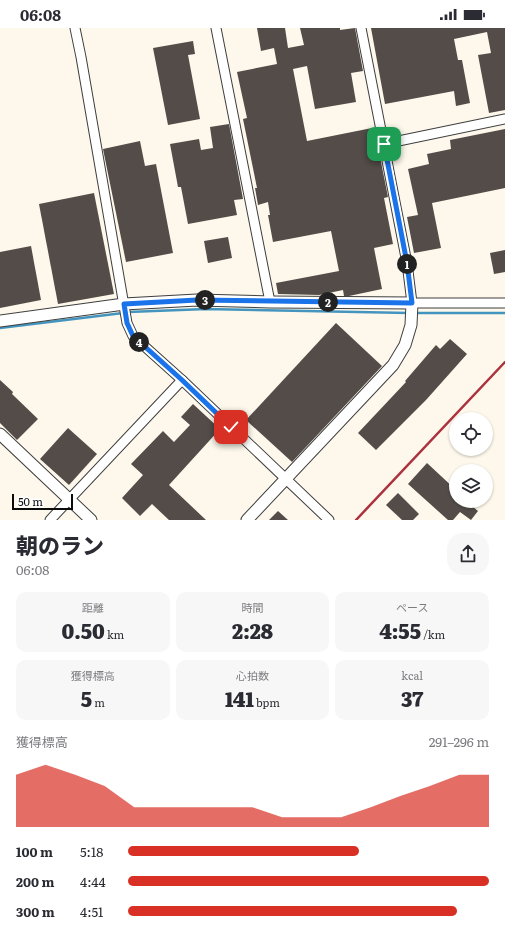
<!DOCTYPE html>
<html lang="ja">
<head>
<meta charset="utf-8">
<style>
	:root { --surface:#fff; --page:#f7f7f7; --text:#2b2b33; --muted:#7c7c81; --accent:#d93025 }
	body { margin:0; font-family:Literata,"Noto Sans JP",serif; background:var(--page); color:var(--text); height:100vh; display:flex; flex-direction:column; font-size:15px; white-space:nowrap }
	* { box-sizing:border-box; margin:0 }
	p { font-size:13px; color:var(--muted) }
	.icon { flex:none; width:22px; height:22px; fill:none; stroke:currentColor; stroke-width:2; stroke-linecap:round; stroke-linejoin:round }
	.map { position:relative; height:492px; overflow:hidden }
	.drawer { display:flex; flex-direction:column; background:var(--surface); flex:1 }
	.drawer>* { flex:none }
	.tools { position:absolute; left:449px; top:384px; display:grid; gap:8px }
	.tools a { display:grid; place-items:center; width:44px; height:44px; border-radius:50%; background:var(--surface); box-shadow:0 1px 3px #0004; font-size:20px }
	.scale { position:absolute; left:12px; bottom:10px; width:61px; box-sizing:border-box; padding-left:4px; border:2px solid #0b0b0b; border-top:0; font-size:11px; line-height:14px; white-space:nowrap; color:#0b0b0b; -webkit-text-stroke:3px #fff; paint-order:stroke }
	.pin { position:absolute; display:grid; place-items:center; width:34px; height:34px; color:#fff; margin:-17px; border-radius:8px; box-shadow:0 2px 6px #0006 }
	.km { position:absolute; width:20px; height:20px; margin:-10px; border-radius:50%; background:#222; color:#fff; font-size:11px; line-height:20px; text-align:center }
	.round { display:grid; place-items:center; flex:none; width:42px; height:42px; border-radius:16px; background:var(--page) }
	.headline { display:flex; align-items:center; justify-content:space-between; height:68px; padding:0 16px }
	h1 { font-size:22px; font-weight:800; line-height:30px }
	.metrics { display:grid; grid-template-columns:repeat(3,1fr); gap:6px; height:68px; padding:4px 16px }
	.metrics div { display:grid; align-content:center; border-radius:10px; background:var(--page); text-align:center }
	.metrics b { font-size:20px; font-weight:800 }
	.metrics small { font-size:11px; font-weight:400 }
	.metrics p { font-size:11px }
	.chart { height:112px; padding:8px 16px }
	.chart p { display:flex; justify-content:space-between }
	.chart svg { width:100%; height:72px; margin-top:4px; fill:var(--accent); opacity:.7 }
	ul { padding:0 16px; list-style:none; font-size:13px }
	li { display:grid; grid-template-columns:64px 48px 1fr; align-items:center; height:30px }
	li i { height:10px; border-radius:5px; background:var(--accent) }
	.status { display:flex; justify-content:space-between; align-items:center; height:28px; padding:0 20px; background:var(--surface); direction:ltr }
	.status svg { height:11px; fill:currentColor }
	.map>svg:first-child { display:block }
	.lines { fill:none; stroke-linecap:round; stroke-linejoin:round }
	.stream { stroke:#4395bf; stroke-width:2.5 }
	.building { fill:#534c49 }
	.minor-casing { stroke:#3e3e3e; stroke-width:11 }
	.tertiary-casing { stroke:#3e3e3e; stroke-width:13 }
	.minor { stroke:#fff; stroke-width:9 }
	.tertiary { stroke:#fff; stroke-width:11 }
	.rail { stroke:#ac323f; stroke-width:2.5 }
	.route-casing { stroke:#fff; stroke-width:8 }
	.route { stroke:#1a73e8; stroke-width:5 }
</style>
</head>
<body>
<div class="status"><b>06:08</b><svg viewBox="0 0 49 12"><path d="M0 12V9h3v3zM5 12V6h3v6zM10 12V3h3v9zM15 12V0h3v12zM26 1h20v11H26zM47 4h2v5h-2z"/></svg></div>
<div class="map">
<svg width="505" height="492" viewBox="0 0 505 492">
	<rect width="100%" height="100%" fill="#fdf8eb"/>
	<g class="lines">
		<g class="stream">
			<path d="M 128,284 L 206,281 L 409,285"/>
			<path d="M 416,285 L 505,285"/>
			<path d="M 0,300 L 123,285"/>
		</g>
	</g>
	<g class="building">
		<path d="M 257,0 L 285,0 L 288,20 L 304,17 L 300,0 L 340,0 L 340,2 L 355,0 L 363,43 L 351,45 L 356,74 L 315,81 L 307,38 L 293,41 L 307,113 L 372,100 L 377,124 L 379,124 L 388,169 L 384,170 L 393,216 L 374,220 L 382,261 L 349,268 L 344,268 L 343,262 L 319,267 L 278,266 L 276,255 L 339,243 L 331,203 L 273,214 L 268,187 L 270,187 L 268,174 L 258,177 L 255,160 L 257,160 L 243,91 L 247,90 L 237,44 L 277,36 L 274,20 L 261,23 Z"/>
		<path d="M 371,0 L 505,0 L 505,82 L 489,85 L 478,27 L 491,25 L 487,4 L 454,11 L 458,32 L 462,32 L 470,75 L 456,78 L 454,63 L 385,76 Z"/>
		<path d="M 193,13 L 195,26 L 188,27 L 200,91 L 168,97 L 153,20 Z"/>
		<path d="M 229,96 L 243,171 L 234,172 L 237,187 L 188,196 L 181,159 L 178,159 L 170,116 L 199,111 L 201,122 L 213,120 L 210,99 Z"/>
		<path d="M 505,101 L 505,160 L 432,175 L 441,220 L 414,225 L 407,189 L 418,187 L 408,141 L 429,136 L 427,126 L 451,121 L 450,112 Z"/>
		<path d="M 140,113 L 145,138 L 156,136 L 173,225 L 126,234 L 103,121 Z"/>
		<path d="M 94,165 L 114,266 L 58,276 L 39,176 Z"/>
		<path d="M 228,209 L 232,230 L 208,235 L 204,213 Z"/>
		<path d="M 31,218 L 41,272 L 0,280 L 0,224 Z"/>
		<path d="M 505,222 L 505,244 L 494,246 L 490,225 Z"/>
		<path d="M 336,295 L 382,338 L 292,434 L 246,392 Z"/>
		<path d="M 450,311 L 467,326 L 426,372 L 376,422 L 358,405 L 406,354 L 405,353 L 436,317 L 440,321 Z"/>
		<path d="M 0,352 L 13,364 L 12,366 L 38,391 L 17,412 L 0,395 Z"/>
		<path d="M 193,376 L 220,401 L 169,457 L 206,492 L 169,492 L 152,476 L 140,488 L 122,470 L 143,447 L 131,436 L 163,403 L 174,414 L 190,397 L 181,389 Z"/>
		<path d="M 68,400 L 97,426 L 69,457 L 40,431 Z"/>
		<path d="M 427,435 L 456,462 L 456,473 L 466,473 L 478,483 L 471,492 L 460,484 L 453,492 L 448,492 L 408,456 Z"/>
		<path d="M 398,465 L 419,486 L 413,492 L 402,492 L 386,477 Z"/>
		<path d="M 278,483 L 288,492 L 269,492 Z"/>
	</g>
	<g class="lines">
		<g class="minor-casing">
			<g id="minor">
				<path d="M 75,0 L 81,29 L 127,295 L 133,308 L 182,352 L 329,492"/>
				<path d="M 216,0 L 270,274"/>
				<path d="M 361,0 L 407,235 L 412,275 L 505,275"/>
				<path d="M 384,116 L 505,91"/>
				<path d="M 50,492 L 182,352"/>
			</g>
		</g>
		<g class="tertiary-casing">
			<g id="tertiary">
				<path d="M 0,293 L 124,276 L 197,272 L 270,274 L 412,275 L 411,297 L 405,317 L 393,337 L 247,492"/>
				<path d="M 0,406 L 91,492"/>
			</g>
		</g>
		<use href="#minor" class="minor"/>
		<use href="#tertiary" class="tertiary"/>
		<path class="rail" d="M 356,492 L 505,334"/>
	</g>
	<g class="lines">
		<g class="route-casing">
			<path id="route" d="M 231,399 L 182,352 L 133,308 L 127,295 L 124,276 L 197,272 L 412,275 L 407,235 L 384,116"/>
		</g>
		<use href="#route" class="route"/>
	</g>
</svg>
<div class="tools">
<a><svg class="icon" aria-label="locate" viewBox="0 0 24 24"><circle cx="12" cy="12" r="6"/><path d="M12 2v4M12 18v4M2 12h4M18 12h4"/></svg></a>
<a><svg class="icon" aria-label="layers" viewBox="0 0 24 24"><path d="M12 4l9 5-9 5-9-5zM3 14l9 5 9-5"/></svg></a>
</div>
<div class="scale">50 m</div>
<div class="pin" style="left:384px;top:116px;background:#1e9e55"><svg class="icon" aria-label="arrive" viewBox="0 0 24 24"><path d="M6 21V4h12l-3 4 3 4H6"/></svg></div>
<div class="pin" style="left:231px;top:399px;background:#d93025"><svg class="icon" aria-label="check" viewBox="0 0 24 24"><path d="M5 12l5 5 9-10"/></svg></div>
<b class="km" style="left:407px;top:236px">1</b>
<b class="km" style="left:328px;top:274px">2</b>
<b class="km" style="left:205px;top:272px">3</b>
<b class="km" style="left:139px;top:314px">4</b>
</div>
<section class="drawer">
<div class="headline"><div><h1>朝のラン</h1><p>06:08</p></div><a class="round"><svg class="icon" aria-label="share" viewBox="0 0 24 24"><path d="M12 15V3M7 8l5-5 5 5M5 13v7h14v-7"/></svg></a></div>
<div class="metrics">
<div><p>距離</p><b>0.50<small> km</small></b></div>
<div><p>時間</p><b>2:28</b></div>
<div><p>ペース</p><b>4:55<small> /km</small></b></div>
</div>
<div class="metrics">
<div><p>獲得標高</p><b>5<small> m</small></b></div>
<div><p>心拍数</p><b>141<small> bpm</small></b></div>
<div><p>kcal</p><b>37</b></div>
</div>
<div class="chart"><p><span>獲得標高</span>291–296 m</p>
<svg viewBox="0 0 160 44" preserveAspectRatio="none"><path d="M0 44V12L10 6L20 12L30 19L40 32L50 32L60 32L70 32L80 32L90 38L100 38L110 38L120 32L130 25L140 19L150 12L160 12V44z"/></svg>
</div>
<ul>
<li><b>100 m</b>5:18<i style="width:64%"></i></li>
<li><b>200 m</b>4:44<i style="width:100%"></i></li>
<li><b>300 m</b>4:51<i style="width:91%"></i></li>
</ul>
</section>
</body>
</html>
